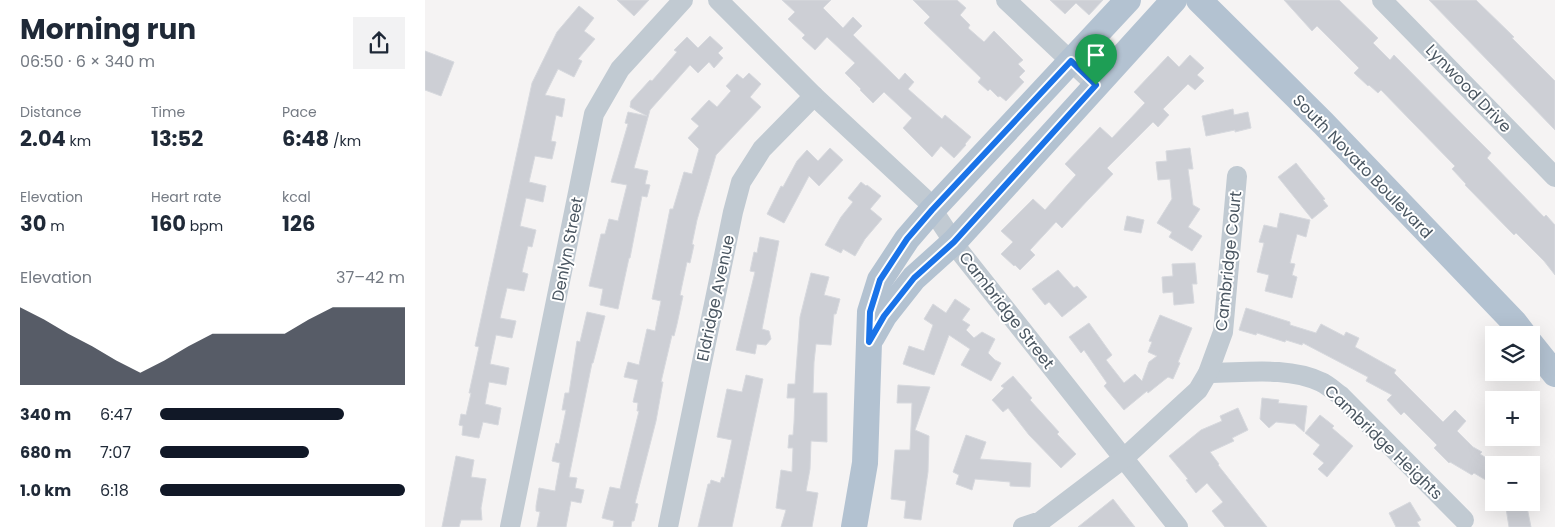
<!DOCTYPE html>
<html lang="en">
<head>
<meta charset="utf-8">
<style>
	:root { --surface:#fff; --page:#f2f2f3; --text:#1f2937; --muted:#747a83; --accent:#111827 }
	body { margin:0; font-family:Poppins,sans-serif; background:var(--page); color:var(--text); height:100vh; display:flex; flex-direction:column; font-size:19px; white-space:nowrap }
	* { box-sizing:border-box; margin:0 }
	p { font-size:16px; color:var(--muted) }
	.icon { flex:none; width:28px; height:28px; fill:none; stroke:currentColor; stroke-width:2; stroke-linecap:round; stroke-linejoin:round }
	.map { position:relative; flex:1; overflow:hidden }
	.details { display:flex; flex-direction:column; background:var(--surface); width:425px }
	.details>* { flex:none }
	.fabs { position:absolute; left:1060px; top:326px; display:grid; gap:10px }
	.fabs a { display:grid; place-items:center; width:55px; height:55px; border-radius:0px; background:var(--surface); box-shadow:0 5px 20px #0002; font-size:25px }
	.pin { position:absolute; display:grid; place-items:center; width:42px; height:42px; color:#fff; margin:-51px -21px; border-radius:50% 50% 50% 0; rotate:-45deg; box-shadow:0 0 5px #0007 }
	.pin .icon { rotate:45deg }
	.round { display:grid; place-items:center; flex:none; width:52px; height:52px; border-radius:0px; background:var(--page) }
	.overview { display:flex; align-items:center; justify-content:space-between; height:85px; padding:0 20px }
	h1 { font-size:28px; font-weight:700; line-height:38px }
	.figures { display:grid; grid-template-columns:repeat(3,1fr); gap:8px; height:85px; padding:5px 20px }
	.figures div { display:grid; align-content:center }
	.figures b { font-size:21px; font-weight:700 }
	.figures small { font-size:14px; font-weight:400 }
	.figures p { font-size:14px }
	.chart { height:140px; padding:10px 20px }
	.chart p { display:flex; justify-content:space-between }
	.chart svg { width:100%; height:90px; margin-top:5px; fill:var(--accent); opacity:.7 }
	ul { padding:0 20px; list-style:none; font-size:16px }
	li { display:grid; grid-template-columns:80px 60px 1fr; align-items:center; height:38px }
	li i { height:12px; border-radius:6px; background:var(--accent) }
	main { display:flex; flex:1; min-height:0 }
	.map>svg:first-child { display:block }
	.building { fill:#cdcfd5; stroke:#d7d9de }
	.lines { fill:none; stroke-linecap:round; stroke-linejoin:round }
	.minor { stroke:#c1cad2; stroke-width:20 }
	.major { stroke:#b3c2d1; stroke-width:26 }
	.route-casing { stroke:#fff; stroke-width:10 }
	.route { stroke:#1a73e8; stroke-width:6 }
	.labels { text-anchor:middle; stroke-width:4; stroke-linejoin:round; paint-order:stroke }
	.street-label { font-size:16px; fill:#4a5661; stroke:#fff }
</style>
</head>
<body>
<main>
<section class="details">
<div class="overview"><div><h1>Morning run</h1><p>06:50 · 6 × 340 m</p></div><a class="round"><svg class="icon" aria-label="share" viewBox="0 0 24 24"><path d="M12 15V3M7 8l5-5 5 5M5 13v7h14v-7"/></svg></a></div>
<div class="figures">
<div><p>Distance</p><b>2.04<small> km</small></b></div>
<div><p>Time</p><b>13:52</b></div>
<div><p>Pace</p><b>6:48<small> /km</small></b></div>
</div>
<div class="figures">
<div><p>Elevation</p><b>30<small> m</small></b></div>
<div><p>Heart rate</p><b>160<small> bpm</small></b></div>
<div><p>kcal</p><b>126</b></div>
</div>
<div class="chart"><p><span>Elevation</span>37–42 m</p>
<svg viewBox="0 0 160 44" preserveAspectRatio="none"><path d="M0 44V6L10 12L20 19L30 25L40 32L50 38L60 32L70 25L80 19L90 19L100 19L110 19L120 12L130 6L140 6L150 6L160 6V44z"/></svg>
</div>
<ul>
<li><b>340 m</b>6:47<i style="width:75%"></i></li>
<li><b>680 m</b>7:07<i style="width:61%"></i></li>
<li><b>1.0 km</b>6:18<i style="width:100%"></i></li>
</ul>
</section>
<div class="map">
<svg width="1130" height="527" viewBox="0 0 1130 527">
	<rect width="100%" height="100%" fill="#f5f3f3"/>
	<g class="building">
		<path d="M 192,0 L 224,0 L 209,16 Z"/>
		<path d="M 357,0 L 406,0 L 398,8 L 418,28 L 428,17 L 437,26 L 428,35 L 474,80 L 480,73 L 489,82 L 483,89 L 517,119 L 520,115 L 546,137 L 540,144 L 541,145 L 529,158 L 516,146 L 507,157 L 478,128 L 487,118 L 459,92 L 448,103 L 435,90 L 436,89 L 420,73 L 430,63 L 402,37 L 390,50 L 377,38 L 380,35 L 363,19 L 370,12 Z"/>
		<path d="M 488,0 L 532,0 L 541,8 L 535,15 L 545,25 L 543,28 L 559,42 L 569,31 L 598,60 L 593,64 L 600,71 L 594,77 L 599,82 L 581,101 L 575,96 L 573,97 L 565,89 L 563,91 L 553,82 L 556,78 L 499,23 L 505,17 Z"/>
		<path d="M 625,0 L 678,0 L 664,15 L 651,3 L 640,14 Z"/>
		<path d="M 859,0 L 914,0 L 953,38 L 948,43 L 965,60 L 969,55 L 1041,128 L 1066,153 L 1062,158 L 1119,217 L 1121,215 L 1130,225 L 1130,275 L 1119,261 L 1091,233 L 1089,235 L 1040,185 L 1041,184 L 1027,169 L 1030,166 L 989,124 L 956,90 L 953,93 L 944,85 L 943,86 L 929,73 L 934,68 L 892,26 L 887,31 Z"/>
		<path d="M 1004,0 L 1051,0 L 1089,37 L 1087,38 L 1130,81 L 1130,130 Z"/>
		<path d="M 154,6 L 169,18 L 159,31 L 170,39 L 153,59 L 157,61 L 149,77 L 133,69 L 120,95 L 140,99 L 137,117 L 131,115 L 126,141 L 131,142 L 127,159 L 110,156 L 104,182 L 121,186 L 118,202 L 101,198 L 95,226 L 111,230 L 107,247 L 103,246 L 97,272 L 103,274 L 99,291 L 82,288 L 75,318 L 91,321 L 87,338 L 71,335 L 65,364 L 84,368 L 81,385 L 64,382 L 60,404 L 76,408 L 73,425 L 58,422 L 54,438 L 37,435 L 38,426 L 34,425 L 36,414 L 41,415 L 46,393 L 44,393 L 54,347 L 50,346 L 107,83 L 132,32 Z"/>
		<path d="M 285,36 L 298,48 L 293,53 L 298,58 L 289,68 L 284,62 L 273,73 L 265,65 L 225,110 L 209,168 L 223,171 L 220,184 L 225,185 L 222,197 L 217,196 L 205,258 L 204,258 L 193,309 L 175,305 L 178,289 L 164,286 L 176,234 L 180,234 L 184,219 L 193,221 L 202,185 L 186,182 L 203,124 L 200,123 L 203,112 L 222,116 L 205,107 L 206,101 L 225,80 L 227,81 L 252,52 L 249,50 L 262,37 L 273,48 Z"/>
		<path d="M 0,51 L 29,62 L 16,96 L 0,90 Z"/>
		<path d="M 765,55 L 779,68 L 772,75 L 779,81 L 770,90 L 763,84 L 738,109 L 744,115 L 733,127 L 728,122 L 682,168 L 688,174 L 663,200 L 637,228 L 631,222 L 605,250 L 610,255 L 595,270 L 590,265 L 589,266 L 576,254 L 588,242 L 576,231 L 608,199 L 620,210 L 651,175 L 640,164 L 675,127 L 687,138 L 720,103 L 709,92 L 743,56 L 754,67 Z"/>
		<path d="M 324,73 L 336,84 L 325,97 L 336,107 L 291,155 L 272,220 L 267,244 L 269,245 L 265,263 L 262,262 L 255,295 L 258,296 L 252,324 L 249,336 L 247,335 L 236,382 L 238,382 L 231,421 L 210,503 L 213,504 L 209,521 L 207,521 L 206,527 L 188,527 L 189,521 L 177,518 L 185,487 L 195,489 L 214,411 L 212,411 L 213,403 L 208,402 L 213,380 L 199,377 L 203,362 L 214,365 L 222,329 L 230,331 L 236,301 L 227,299 L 245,209 L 248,209 L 259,172 L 267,174 L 274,149 L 263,138 L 274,126 L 266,119 L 284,100 L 292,107 L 306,91 L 301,86 L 312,74 L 318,79 Z"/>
		<path d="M 808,109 L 809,115 L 823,112 L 826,128 L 810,132 L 810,130 L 781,136 L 777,116 Z"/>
		<path d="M 405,148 L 418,160 L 394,186 L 384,176 L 359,223 L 342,214 L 356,186 L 358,187 L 372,161 L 382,150 L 393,161 Z"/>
		<path d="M 765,148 L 768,169 L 763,169 L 768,205 L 775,209 L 763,227 L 777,236 L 767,251 L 744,237 L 747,232 L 732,223 L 747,199 L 745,179 L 733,180 L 731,162 L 742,161 L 741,151 Z"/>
		<path d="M 871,163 L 900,199 L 898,200 L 903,206 L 887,219 L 853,177 Z"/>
		<path d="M 436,182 L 441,186 L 442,185 L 456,196 L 445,209 L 457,219 L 440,239 L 430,256 L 418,249 L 416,253 L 400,245 L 416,217 L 428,202 L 423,198 Z"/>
		<path d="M 855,213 L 885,220 L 881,237 L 872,234 L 865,263 L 870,264 L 867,275 L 872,277 L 867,298 L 840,291 L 844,275 L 832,272 L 839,243 L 834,242 L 839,225 L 852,228 Z"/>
		<path d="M 702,216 L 719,220 L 716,233 L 699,230 Z"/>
		<path d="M 335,237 L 354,241 L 337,329 L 344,331 L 346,339 L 341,345 L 332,344 L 330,354 L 311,350 L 330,272 L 325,271 L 329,252 L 332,253 Z"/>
		<path d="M 770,263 L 772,284 L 767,284 L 769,303 L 749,305 L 748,292 L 738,293 L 737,277 L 748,276 L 747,264 Z"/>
		<path d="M 633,270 L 649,288 L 652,286 L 662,297 L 637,317 L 624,302 L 620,305 L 607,289 Z"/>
		<path d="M 386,273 L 404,277 L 399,295 L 415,299 L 411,314 L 409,314 L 406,345 L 391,344 L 389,362 L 388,393 L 402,393 L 402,442 L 386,441 L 385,469 L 381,491 L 393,493 L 387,527 L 356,527 L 361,510 L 351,508 L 356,470 L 367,472 L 368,448 L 363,448 L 364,435 L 368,435 L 369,423 L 370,398 L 362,398 L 363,384 L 370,384 L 375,317 Z"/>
		<path d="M 530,299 L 545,309 L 537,320 L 545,325 L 541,330 L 549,338 L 557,332 L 570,339 L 563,353 L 570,360 L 576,363 L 566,381 L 536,365 L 545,349 L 524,335 L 509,375 L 478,364 L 484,346 L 499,351 L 508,325 L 499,319 L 508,304 L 521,313 Z"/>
		<path d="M 821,308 L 865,322 L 865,325 L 891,333 L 896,324 L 919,336 L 921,332 L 934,338 L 930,347 L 971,370 L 969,373 L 1018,422 L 1030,410 L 1041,421 L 1032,431 L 1048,447 L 1057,452 L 1055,454 L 1069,463 L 1069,485 L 1049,473 L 1047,475 L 1025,462 L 1024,463 L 1009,448 L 1012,445 L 979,412 L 976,415 L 962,400 L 967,395 L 941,381 L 943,377 L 878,343 L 877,345 L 861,340 L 860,342 L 832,333 L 831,335 L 814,330 Z"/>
		<path d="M 162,312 L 180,316 L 168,363 L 167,363 L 144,477 L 152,478 L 150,488 L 159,490 L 156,503 L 146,501 L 141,527 L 112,527 L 115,512 L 111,511 L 111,506 L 114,488 L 130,491 L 135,463 L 127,461 L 131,443 L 134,444 L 141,410 L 137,410 L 140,393 L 144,393 L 152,341 L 155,342 Z"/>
		<path d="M 735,315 L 767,328 L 753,362 L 755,363 L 748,379 L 743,377 L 723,393 L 722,391 L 699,410 L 679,386 L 682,383 L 659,350 L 656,353 L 644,337 L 664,323 L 687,355 L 681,360 L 699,383 L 710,374 L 717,381 L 724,362 L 732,356 L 723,352 L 727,342 L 724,341 Z"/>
		<path d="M 321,375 L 338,379 L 307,527 L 273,527 L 283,484 L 285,484 L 286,480 L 295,483 L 297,477 L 299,478 L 307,440 L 292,437 L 302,389 L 317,392 Z"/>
		<path d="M 588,376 L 607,398 L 605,400 L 634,432 L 632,434 L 651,454 L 636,468 L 604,435 L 583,408 L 578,412 L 567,400 L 579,388 L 576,386 Z"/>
		<path d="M 473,385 L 505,387 L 490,430 L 504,436 L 503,472 L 496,520 L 479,518 L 481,501 L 466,499 L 470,450 L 485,450 L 487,403 L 472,403 Z"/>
		<path d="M 837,398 L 854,400 L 853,403 L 882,406 L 879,432 L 870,424 L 851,422 L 844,428 L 835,419 Z"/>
		<path d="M 813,408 L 823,430 L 807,438 L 809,441 L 785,452 L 794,464 L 793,465 L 842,527 L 800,527 L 787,511 L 798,502 L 782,483 L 771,493 L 761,480 L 763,479 L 744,456 L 776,430 L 797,421 L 795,416 Z"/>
		<path d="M 895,415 L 909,426 L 907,428 L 928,446 L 902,477 L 893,469 L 899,463 L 888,454 L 895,445 L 880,433 Z"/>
		<path d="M 541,435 L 561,442 L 555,459 L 606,463 L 605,487 L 585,486 L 585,482 L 550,479 L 547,490 L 531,484 L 534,475 L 528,472 Z"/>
		<path d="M 31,456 L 49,460 L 46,477 L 61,479 L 56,508 L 57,520 L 36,520 L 34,527 L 17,527 Z"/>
		<path d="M 688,499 L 710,527 L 653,527 Z"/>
		<path d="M 985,502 L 996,520 L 992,522 L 995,527 L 971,527 L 964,513 Z"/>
		<path d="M 1080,502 L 1101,502 L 1106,527 L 1084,527 Z"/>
	</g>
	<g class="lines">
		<g class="minor">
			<path d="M 293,0 L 389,96 L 501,200 L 536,253 L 753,527"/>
			<path d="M 581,0 L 671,85"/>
			<path d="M 957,0 L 1130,177"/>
			<path d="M 783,373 C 819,373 862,366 896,382 C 903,385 909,391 916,396 L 1039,520"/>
			<path d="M 85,527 L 169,114 L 195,69 L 258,0"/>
			<path d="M 243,527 L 308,212 L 316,182 L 337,149 L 389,96"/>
			<path d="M 598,527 L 616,521 L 699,458 L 773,390 L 783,373 L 798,332 L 812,176"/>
		</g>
		<g class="major">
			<path d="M 774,0 L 898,123 L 1089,322 L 1099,335"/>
			<path d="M 447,337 L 459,316 L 489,278 L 529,242 L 749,0"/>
			<path d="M 1106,344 L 1130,374"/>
			<path d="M 429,527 L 440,463 L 445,312 L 455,280 L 482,239 L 507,210 L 703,0"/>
		</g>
	</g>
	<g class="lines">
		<g class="route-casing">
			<path id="route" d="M 646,61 L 671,85 L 529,242 L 489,278 L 459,316 L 444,342 L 445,312 L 455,280 L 482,239 L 507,210 Z"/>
		</g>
		<use href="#route" class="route"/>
	</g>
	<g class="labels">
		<g class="street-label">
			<text transform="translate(1044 88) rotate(46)" y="6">Lynwood Drive</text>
			<text transform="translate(938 166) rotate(46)" y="6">South Novato Boulevard</text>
			<text transform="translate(142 249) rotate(-79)" y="6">Denlyn Street</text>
			<text transform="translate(803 261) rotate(-84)" y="6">Cambridge Court</text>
			<text transform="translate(290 298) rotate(-78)" y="6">Eldridge Avenue</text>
			<text transform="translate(582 310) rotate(52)" y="6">Cambridge Street</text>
			<text transform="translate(959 442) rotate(44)" y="6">Cambridge Heights</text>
		</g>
	</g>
</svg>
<div class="fabs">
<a><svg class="icon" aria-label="layers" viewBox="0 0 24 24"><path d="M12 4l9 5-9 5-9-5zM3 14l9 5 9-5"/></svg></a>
<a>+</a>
<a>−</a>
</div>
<div class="pin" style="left:671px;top:85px;background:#1e9e55"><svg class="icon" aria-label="arrive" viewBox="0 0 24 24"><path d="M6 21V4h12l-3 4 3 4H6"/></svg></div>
</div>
</main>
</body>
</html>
